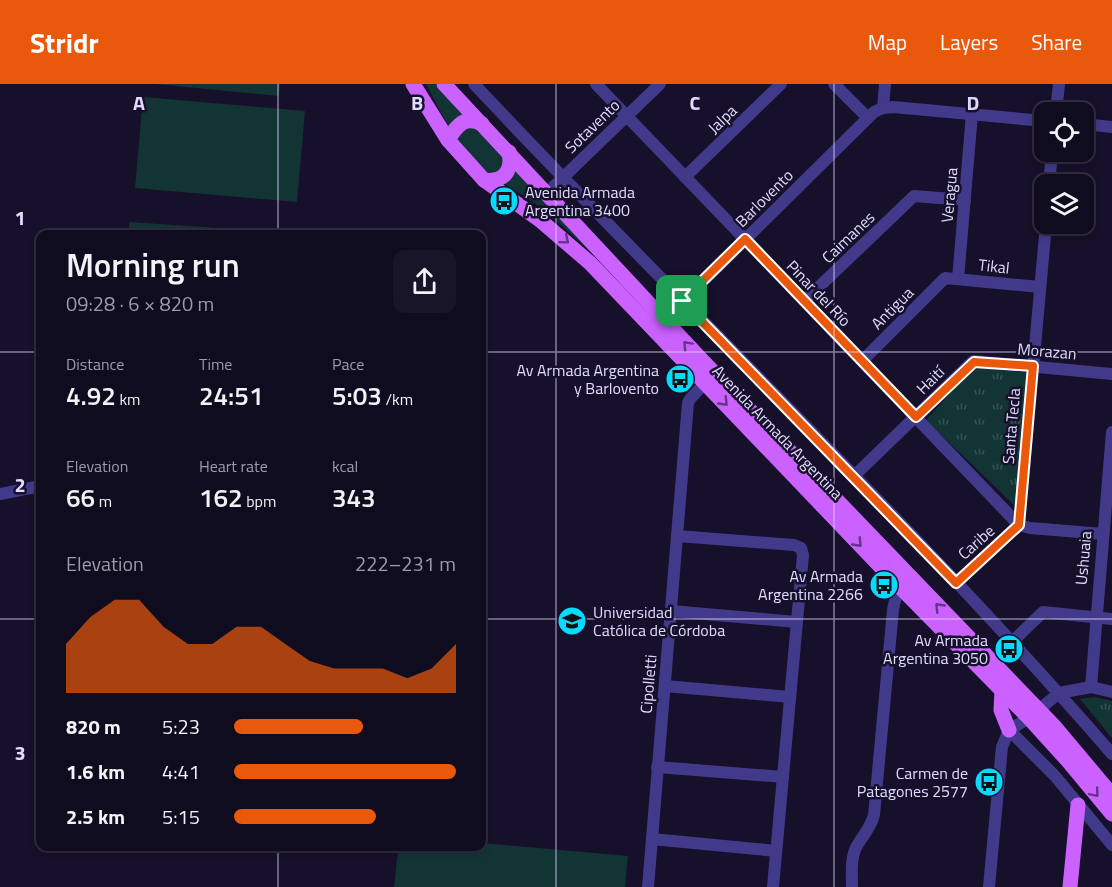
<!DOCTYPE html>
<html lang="en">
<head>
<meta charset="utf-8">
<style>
	:root { --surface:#100c20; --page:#191529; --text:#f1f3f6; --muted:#9c9ba5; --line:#302c3e; --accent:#ea580c }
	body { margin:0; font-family:"Titillium Web",sans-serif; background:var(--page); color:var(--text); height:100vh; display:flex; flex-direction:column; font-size:22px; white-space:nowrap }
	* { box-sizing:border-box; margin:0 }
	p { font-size:20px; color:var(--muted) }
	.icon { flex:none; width:33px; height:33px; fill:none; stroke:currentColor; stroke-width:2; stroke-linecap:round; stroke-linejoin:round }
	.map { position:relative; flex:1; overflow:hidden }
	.panel { position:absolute; left:36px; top:146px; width:450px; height:621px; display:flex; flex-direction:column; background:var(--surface); border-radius:12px; box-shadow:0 3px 9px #0003,0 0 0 2px var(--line) }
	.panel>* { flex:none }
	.buttons { position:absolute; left:1034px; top:18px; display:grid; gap:12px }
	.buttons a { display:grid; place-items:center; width:60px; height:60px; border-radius:12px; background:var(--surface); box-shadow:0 3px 9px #0003,0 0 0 2px var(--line); font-size:30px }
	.pin { position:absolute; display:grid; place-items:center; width:51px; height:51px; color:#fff; margin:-26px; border-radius:12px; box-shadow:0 3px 9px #0006 }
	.round { display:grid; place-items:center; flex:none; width:63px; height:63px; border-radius:12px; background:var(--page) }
	.summary { display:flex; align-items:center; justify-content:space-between; height:102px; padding:0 30px }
	h1 { font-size:33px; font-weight:600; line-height:45px }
	.metrics { display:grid; grid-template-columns:repeat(3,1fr); gap:9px; height:102px; padding:6px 30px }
	.metrics div { display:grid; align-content:center }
	.metrics b { font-size:26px; font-weight:600 }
	.metrics small { font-size:16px; font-weight:400 }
	.metrics p { font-size:16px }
	.chart { height:168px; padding:12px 30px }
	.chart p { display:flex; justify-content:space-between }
	.chart svg { width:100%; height:108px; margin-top:6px; fill:var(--accent); opacity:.7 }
	ul { padding:0 30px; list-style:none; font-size:20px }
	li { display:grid; grid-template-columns:96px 72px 1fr; align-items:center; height:45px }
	li i { height:15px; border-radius:8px; background:var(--accent) }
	header { display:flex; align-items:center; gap:36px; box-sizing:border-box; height:84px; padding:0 30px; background:var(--accent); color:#fff }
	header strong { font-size:28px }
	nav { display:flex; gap:33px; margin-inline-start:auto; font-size:21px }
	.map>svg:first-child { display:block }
	.grass { fill:#133435 }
	.park { fill:url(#park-tufts) }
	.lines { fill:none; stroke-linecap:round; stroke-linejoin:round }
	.minor { stroke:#413a8a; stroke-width:12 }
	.major { stroke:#cb61ff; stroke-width:15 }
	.oneway { stroke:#67348a }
	.route-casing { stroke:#fff; stroke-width:12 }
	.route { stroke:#ea580c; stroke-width:8 }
	.grid { fill:none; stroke:#e0daff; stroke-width:1.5; stroke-opacity:0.55 }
	.labels { text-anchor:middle; stroke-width:5; stroke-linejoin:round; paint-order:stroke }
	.street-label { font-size:16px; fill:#e0daff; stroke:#16102a }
	.poi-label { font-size:16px; fill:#e0daff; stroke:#16102a; text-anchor:end }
	.grid-label { font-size:20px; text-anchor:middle; font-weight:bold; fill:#e0daff; stroke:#16102a; stroke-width:5; stroke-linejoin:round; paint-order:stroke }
</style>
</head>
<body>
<header>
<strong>Stridr</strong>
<nav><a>Map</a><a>Layers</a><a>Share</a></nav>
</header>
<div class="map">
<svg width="1112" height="803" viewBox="0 0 1112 803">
	<defs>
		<pattern id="park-tufts" width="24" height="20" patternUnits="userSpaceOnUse" patternTransform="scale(1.5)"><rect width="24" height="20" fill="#133435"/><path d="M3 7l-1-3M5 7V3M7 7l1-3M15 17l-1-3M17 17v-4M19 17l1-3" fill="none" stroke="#355153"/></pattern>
	</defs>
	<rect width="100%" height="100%" fill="#16102a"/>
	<g class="grass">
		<path d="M 155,0 L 280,0 L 279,12 Z"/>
		<path d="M 426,0 L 435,0 L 466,31 L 450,45 Z"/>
		<path d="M 143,13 L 305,27 L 297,118 L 135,104 Z"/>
		<path d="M 464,41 L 472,42 L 505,74 L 499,90 L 490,91 L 457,56 Z"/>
		<path d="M 513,85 L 609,185 L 556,136 L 539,122 L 502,98 Z"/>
		<path d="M 129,138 L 264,147 L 263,150 L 129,150 Z"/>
		<path d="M 482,759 L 628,772 L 625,803 L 394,803 L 398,767 L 404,762 L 482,762 Z"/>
	</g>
	<g class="park">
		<path d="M 980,284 L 1031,289 L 1017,424 L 926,336 L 972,285 Z"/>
		<path d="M 1095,613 L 1112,617 L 1112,654 L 1080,615 Z"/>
	</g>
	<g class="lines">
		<g class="minor">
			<path d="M 474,0 C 685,225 910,437 1112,670"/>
			<path d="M 596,0 L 1019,441 L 1030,444 L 1103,450"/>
			<path d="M 834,0 L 868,34"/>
			<path d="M 883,24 L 885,0"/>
			<path d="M 1056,28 L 1059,0"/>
			<path d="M 1083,40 L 1112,43"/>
			<path d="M 685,93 L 781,0"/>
			<path d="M 1049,100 L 1052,68"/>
			<path d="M 547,109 L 660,0"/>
			<path d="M 958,195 L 972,30"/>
			<path d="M 683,217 L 874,28 L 883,24 L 893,23 L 1044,37"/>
			<path d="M 804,217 L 914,112 L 965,116"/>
			<path d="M 862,277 L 945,194 L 1040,203"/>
			<path d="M 854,392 L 973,277 L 1112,290"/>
			<path d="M 0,410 L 40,402"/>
			<path d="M 1019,441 L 1046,140"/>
			<path d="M 677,452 L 794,461 L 801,464 L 803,471 L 773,803"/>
			<path d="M 956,499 L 1019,441"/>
			<path d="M 671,527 L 797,538"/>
			<path d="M 1012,558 L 1043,528 L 1112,535"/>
			<path d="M 665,602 L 790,613"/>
			<path d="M 1091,603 L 1112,348"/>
			<path d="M 1009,646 L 1055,692 L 1112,761"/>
			<path d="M 1009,646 L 1029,634 L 1059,609 L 1091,603 L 1112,608"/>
			<path d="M 657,683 L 783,693"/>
			<path d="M 652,755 L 776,767"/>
			<path d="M 648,803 L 688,319 L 690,315 L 706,298"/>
			<path d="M 852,803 C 852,789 850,772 858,760 C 864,750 871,743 874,731 L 893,526 L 895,516 L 901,504"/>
			<path d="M 989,803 L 1002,663 L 1009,646"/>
		</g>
		<g class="major">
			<path d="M 413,0 L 448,56 L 484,96 L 541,137 L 590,179 L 901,504 L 1029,634 L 1068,677 L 1112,730"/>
			<path d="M 444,0 L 701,275 L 1055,643 L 1112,711"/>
			<path d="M 448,56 C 457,41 465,31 482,40"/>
			<path d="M 484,96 C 504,99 513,86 509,68"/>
			<path d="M 1002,607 L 1001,626 L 1009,646"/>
			<path d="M 1070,803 L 1078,721"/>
		</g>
	</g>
	<defs><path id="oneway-chevron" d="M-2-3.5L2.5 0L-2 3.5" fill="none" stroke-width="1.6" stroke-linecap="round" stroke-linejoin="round" transform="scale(1.5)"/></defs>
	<g class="oneway">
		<use href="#oneway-chevron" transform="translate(565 156) rotate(40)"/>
		<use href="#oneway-chevron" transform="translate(687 261) rotate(-133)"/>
		<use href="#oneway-chevron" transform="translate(724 318) rotate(46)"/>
		<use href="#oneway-chevron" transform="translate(858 459) rotate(46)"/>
		<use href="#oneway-chevron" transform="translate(939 523) rotate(-134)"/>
		<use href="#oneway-chevron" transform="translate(1095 709) rotate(50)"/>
	</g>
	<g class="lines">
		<g class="route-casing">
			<path id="route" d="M 745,155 L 916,333 L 974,278 L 1033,282 L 1019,441 L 956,499 L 682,217 Z"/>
		</g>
		<use href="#route" class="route"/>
	</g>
	<path class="grid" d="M 278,0 L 278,150M 556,0 L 556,803M 834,0 L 834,803M 0,268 L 40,268M 482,268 L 1112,268M 0,535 L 40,535M 482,535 L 1112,535M 278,762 L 278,803"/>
	<defs>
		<g id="bus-disc" transform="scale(1.5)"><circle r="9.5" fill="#06dbff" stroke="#16102a"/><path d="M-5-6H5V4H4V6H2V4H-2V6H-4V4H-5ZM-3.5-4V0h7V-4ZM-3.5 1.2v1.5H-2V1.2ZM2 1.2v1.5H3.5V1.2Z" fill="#111"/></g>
		<g id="university-disc" transform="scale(1.5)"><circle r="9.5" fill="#06dbff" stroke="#16102a"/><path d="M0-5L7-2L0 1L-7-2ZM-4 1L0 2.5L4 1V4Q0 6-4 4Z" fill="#111"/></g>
	</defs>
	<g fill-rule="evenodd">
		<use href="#bus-disc" x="504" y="117"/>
		<use href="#bus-disc" x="680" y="295"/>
		<use href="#bus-disc" x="884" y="501"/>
		<use href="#university-disc" x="572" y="537"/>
		<use href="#bus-disc" x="1009" y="565"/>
		<use href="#bus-disc" x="989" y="698"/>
	</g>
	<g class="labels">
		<g class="street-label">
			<text transform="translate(722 35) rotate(-44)" y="6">Jalpa</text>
			<text transform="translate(592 42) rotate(-44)" y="6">Sotavento</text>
			<text transform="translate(949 111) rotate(-85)" y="6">Veragua</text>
			<text transform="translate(764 114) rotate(-45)" y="6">Barlovento</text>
			<text transform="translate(848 153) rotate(-44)" y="6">Caimanes</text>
			<text transform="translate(994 182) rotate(6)" y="6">Tikal</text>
			<text transform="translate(819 209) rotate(46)" y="6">Pinar del Río</text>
			<text transform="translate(892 224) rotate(-45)" y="6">Antigua</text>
			<text transform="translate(1047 267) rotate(5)" y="6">Morazan</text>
			<text transform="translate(930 296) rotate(-45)" y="6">Haití</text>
			<text transform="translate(1011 342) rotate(-85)" y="6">Santa Tecla</text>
			<text transform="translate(778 348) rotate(46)" y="6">Avenida Armada Argentina</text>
			<text transform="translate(976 458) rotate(-42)" y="6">Caribe</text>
			<text transform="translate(1083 474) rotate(-85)" y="6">Ushuaia</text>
			<text transform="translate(648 600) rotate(-85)" y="6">Cipolletti</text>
		</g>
		<g class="poi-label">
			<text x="525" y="114" text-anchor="start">Avenida Armada<tspan x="525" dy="18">Argentina 3400</tspan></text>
			<text x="659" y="292">Av Armada Argentina<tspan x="659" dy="18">y Barlovento</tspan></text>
			<text x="863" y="498">Av Armada<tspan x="863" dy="18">Argentina 2266</tspan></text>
			<text x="593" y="534" text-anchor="start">Universidad<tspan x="593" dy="18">Católica de Córdoba</tspan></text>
			<text x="988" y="562">Av Armada<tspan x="988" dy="18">Argentina 3050</tspan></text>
			<text x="968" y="695">Carmen de<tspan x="968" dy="18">Patagones 2577</tspan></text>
		</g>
	</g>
	<g class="grid-label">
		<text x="139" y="26">A</text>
		<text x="417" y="26">B</text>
		<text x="695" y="26">C</text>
		<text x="973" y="26">D</text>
		<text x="20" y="141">1</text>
		<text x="20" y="408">2</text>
		<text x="20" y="676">3</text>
	</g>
</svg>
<div class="buttons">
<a><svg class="icon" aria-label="locate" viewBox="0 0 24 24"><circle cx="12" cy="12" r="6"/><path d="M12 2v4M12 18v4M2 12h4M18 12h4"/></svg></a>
<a><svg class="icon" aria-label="layers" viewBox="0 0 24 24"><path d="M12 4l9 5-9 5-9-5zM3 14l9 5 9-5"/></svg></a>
</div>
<div class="pin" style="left:682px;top:217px;background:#1e9e55"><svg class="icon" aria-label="arrive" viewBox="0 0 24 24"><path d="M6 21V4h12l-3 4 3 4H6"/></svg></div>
<section class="panel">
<div class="summary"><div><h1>Morning run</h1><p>09:28 · 6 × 820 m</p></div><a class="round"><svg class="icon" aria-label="share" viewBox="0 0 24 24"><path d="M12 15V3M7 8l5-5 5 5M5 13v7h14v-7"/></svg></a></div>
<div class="metrics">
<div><p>Distance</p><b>4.92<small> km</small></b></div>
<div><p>Time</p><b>24:51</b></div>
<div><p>Pace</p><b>5:03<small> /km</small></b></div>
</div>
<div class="metrics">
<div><p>Elevation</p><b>66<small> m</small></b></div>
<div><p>Heart rate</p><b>162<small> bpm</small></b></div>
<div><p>kcal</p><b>343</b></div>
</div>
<div class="chart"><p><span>Elevation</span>222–231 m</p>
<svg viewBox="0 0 160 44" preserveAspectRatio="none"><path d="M0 44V24L10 13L20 6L30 6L40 17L50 24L60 24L70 17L80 17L90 24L100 31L110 34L120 34L130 34L140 38L150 34L160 24V44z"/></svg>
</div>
<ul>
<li><b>820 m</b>5:23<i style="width:58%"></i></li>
<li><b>1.6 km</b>4:41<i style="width:100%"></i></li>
<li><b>2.5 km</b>5:15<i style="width:64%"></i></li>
</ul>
</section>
</div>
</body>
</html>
